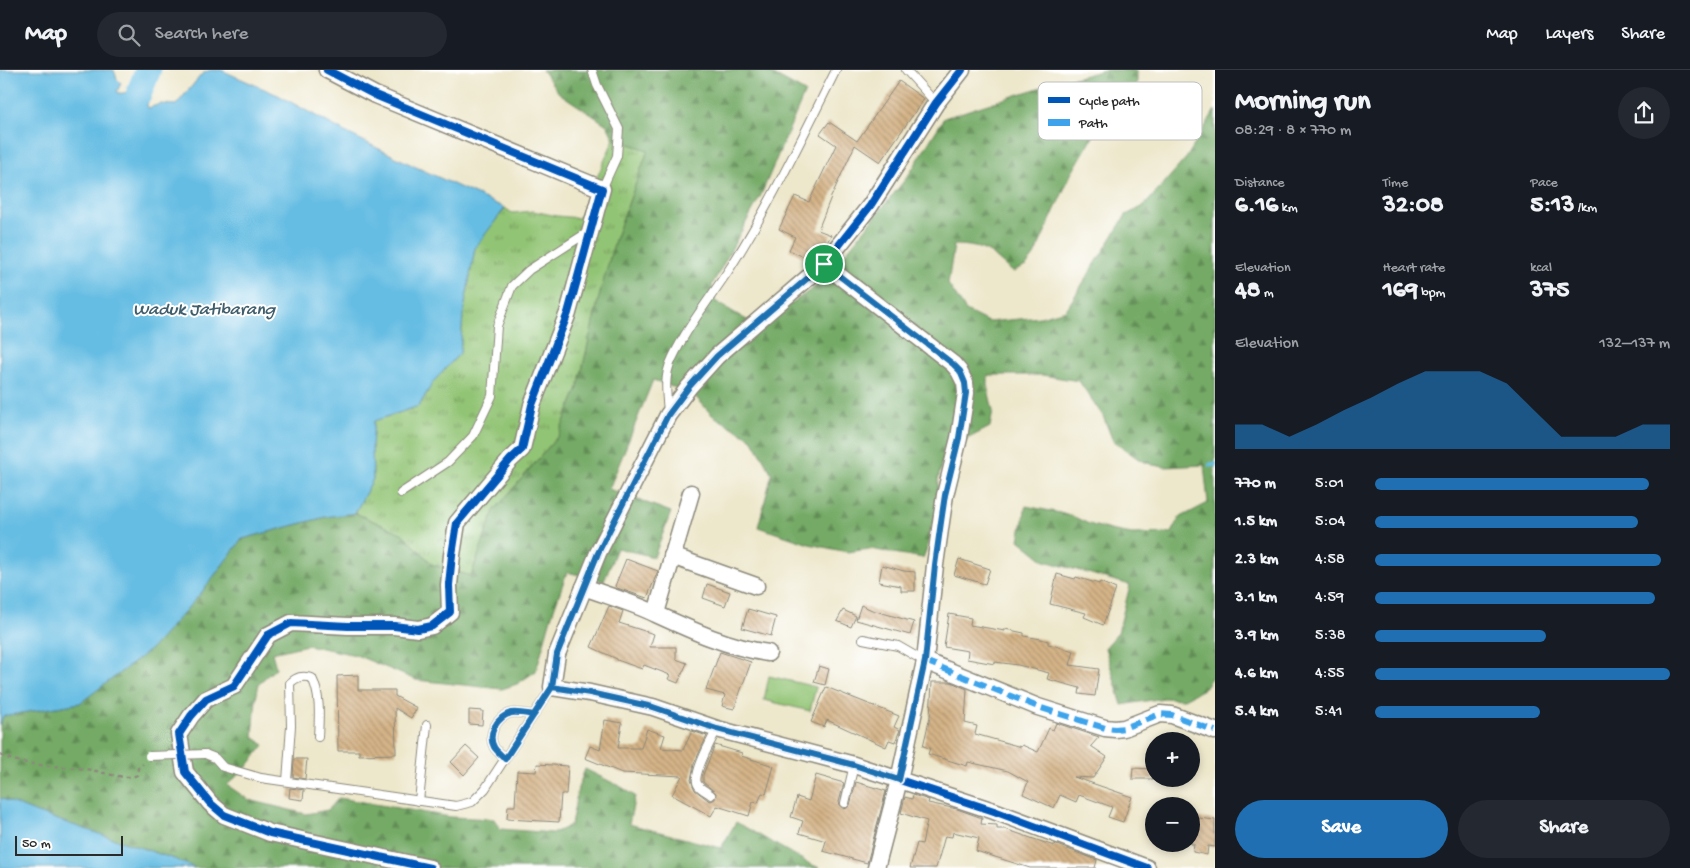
<!DOCTYPE html>
<html lang="en">
<head>
<meta charset="utf-8">
<style>
	:root { --surface:#171b24; --page:#242831; --text:#f1f3f6; --muted:#9ea1a6; --line:#363941; --accent:#1f6fb2 }
	body { margin:0; font-family:"Gochi Hand",sans-serif; background:var(--page); color:var(--text); height:100vh; display:flex; flex-direction:column; font-size:19px; white-space:nowrap }
	* { box-sizing:border-box; margin:0 }
	p { font-size:16px; color:var(--muted) }
	.icon { flex:none; width:28px; height:28px; fill:none; stroke:currentColor; stroke-width:2; stroke-linecap:round; stroke-linejoin:round }
	.map { position:relative; flex:1; overflow:hidden }
	.drawer { display:flex; flex-direction:column; background:var(--surface); width:475px }
	.drawer>* { flex:none }
	.fabs { position:absolute; left:1145px; top:662px; display:grid; gap:10px }
	.fabs a { display:grid; place-items:center; width:55px; height:55px; border-radius:50%; background:var(--surface); box-shadow:0 2px 8px #0003; font-size:25px }
	.scale { position:absolute; left:15px; bottom:12px; width:108px; box-sizing:border-box; padding-left:5px; border:2px solid #2b2b2b; border-top:0; font-size:14px; line-height:18px; white-space:nowrap; color:#2b2b2b; -webkit-text-stroke:4px #fff; paint-order:stroke }
	.pin { position:absolute; display:grid; place-items:center; width:42px; height:42px; color:#fff; margin:-21px; border:2px solid #fff; border-radius:50%; box-shadow:0 1px 5px #0007 }
	.round { display:grid; place-items:center; flex:none; width:52px; height:52px; border-radius:26px; background:var(--page) }
	.overview { display:flex; align-items:center; justify-content:space-between; height:85px; padding:0 20px }
	h1 { font-size:28px; font-weight:800; line-height:38px }
	.metrics { display:grid; grid-template-columns:repeat(3,1fr); gap:8px; height:85px; padding:5px 20px }
	.metrics div { display:grid; align-content:center }
	.metrics b { font-size:25px; font-weight:800 }
	.metrics small { font-size:14px; font-weight:400 }
	.metrics p { font-size:14px }
	.chart { height:140px; padding:10px 20px }
	.chart p { display:flex; justify-content:space-between }
	.chart svg { width:100%; height:90px; margin-top:5px; fill:var(--accent); opacity:.7 }
	.button { display:flex; gap:10px; margin-top:auto; padding:10px 20px }
	.button a { flex:1; height:58px; border-radius:30px; background:var(--accent); color:#fff; font-size:20px; font-weight:800; line-height:58px; text-align:center }
	.button a+a { background:var(--page); color:var(--text) }
	ul { padding:0 20px; list-style:none; font-size:16px }
	li { display:grid; grid-template-columns:80px 60px 1fr; align-items:center; height:38px }
	li i { height:12px; border-radius:6px; background:var(--accent) }
	header { display:flex; align-items:center; gap:30px; box-sizing:border-box; height:70px; padding:0 25px; background:var(--surface); border-bottom:1px solid var(--line) }
	header strong { font-size:24px }
	nav { display:flex; gap:28px; margin-inline-start:auto; font-size:18px }
	.search { width:350px; height:45px; background:var(--page); display:flex; align-items:center; gap:12px; box-sizing:border-box; padding:0 18px; border-radius:28px; color:var(--muted); font-size:19px }
	main { display:flex; flex:1; min-height:0 }
	.map>svg:first-child { display:block }
	.grass { fill:url(#grass-tufts); stroke:#5e7850 }
	.forest { fill:url(#forest-firs); stroke:#506a48 }
	.pitch { fill:#92c474; stroke:#5e7850 }
	.water { fill:#66bde3; stroke:#487487 }
	.lines { fill:none; stroke-linecap:round; stroke-linejoin:round }
	.stream { stroke:#66bde3; stroke-width:4.5 }
	.river { stroke:#66bde3; stroke-width:26 }
	.building { fill:url(#building-back-hatch) }
	.service-casing { stroke:#8c897b; stroke-width:10 }
	.minor-casing { stroke:#8c897b; stroke-width:19 }
	.path { stroke:#8c897b; stroke-width:2.5; stroke-dasharray:4 4; stroke-linecap:butt }
	.service { stroke:#fff; stroke-width:8 }
	.minor { stroke:#fff; stroke-width:16 }
	.service-bridge-casing { stroke:#8c897b; stroke-width:10; stroke-linecap:butt }
	.service-bridge { stroke:#fff; stroke-width:8 }
	.quiet { stroke:#3ea3eb; stroke-width:6; stroke-dasharray:12 6; stroke-linecap:butt }
	.cycleway-casing { stroke:#fff; stroke-width:11 }
	.cycleway { stroke:#0057b8; stroke-width:8 }
	.route-casing { stroke:#fff; stroke-width:10 }
	.route { stroke:#1f6fb2; stroke-width:6 }
	.labels { text-anchor:middle; stroke-width:4; stroke-linejoin:round; paint-order:stroke }
	.water-label { font-size:18px; font-style:italic; fill:#405e6b; stroke:#fff }
	.key { fill:#fff; stroke:#bfbfbf; stroke-width:1 }
	.key-label { font-size:14px; fill:#2b2b2b }
</style>
</head>
<body>
<header>
<strong>Map</strong>
<div class="search"><svg class="icon" aria-label="search" viewBox="0 0 24 24"><circle cx="10" cy="10" r="6"/><path d="M15 15l6 6"/></svg>Search here</div>
<nav><a>Map</a><a>Layers</a><a>Share</a></nav>
</header>
<main>
<div class="map">
<svg width="1215" height="798" viewBox="0 0 1215 798">
	<defs>
		<pattern id="grass-tufts" width="24" height="20" patternUnits="userSpaceOnUse" patternTransform="scale(1.25)"><rect width="24" height="20" fill="#92c474"/><path d="M3 7l-1-3M5 7V3M7 7l1-3M15 17l-1-3M17 17v-4M19 17l1-3" fill="none" stroke="#779f5f"/></pattern>
		<pattern id="forest-firs" width="22" height="20" patternUnits="userSpaceOnUse" patternTransform="scale(1.25)"><rect width="22" height="20" fill="#75aa66"/><path d="M5 1l3.5 6h-7zM16 11l3.5 6h-7z" fill="#608b54"/></pattern>
		<pattern id="building-back-hatch" width="6" height="6" patternUnits="userSpaceOnUse" patternTransform="scale(1.25)"><rect width="6" height="6" fill="#d5b488"/><path d="M-1 5l2 2M0 0l6 6M5-1l2 2" fill="none" stroke="#ad936f"/></pattern>
	</defs>
	<rect width="100%" height="100%" fill="#fff"/>
	<filter id="ink" filterUnits="userSpaceOnUse"><feTurbulence type="fractalNoise" baseFrequency=".02" numOctaves="2"/><feDisplacementMap in="SourceGraphic" scale="10" xChannelSelector="R" yChannelSelector="G"/><feConvolveMatrix kernelMatrix="1 2 1 2 8 2 1 2 1" color-interpolation-filters="sRGB"/></filter>
	<filter id="wash" filterUnits="userSpaceOnUse"><feTurbulence type="fractalNoise" baseFrequency=".0096" numOctaves="4" result="noise"/><feDisplacementMap in="SourceGraphic" scale="20" xChannelSelector="R" yChannelSelector="G"/><feGaussianBlur stdDeviation="1.12" result="paint"/><feColorMatrix in="noise" values="0 0 0 0 0 0 0 0 0 0 0 0 0 0 0 0 0 1.4 0 .05"/><feComposite in="paint" operator="in"/></filter>
	<g filter="url(#wash)">
		<rect width="100%" height="100%" fill="#ede7cb"/>
		<path class="grass" d="M 614,69 L 648,80 L 615,170 L 598,231 L 578,318 L 558,366 L 494,441 L 471,506 L 433,495 L 403,464 L 355,443 L 373,409 L 372,375 L 374,351 L 419,336 L 434,311 L 460,283 L 463,245 L 475,177 L 505,138 L 512,143 L 533,141 L 557,146 L 579,148 Z"/>
		<path class="forest" d="M 542,0 L 765,0 L 805,22 L 761,125 L 712,215 L 715,231 L 745,249 L 760,256 L 823,211 L 908,106 L 944,48 L 1054,13 L 1105,0 L 1135,0 L 1137,1 L 1137,14 L 1128,24 L 1107,43 L 1071,104 L 1034,186 L 1026,196 L 1013,202 C 1006,197 1001,192 994,186 C 984,177 967,175 954,175 L 948,214 L 966,241 L 988,252 L 1040,247 L 1066,240 L 1126,145 L 1144,136 L 1187,87 L 1215,40 L 1215,603 L 1203,619 L 1184,629 L 1164,628 L 1122,635 L 1105,578 L 1118,563 L 1130,515 L 1045,491 L 1019,470 L 1026,436 L 1070,445 L 1089,454 L 1110,460 L 1132,464 L 1172,463 L 1179,448 L 1208,433 L 1204,395 L 1165,397 L 1153,395 L 1140,390 L 1113,371 L 1103,346 L 1079,311 L 1042,305 L 988,305 L 988,319 L 993,341 L 990,357 L 944,381 L 938,411 L 937,453 L 923,488 L 870,479 L 847,482 L 809,474 L 758,457 L 772,404 L 752,369 L 712,345 L 693,324 L 653,310 L 609,419 L 671,442 L 654,487 L 617,478 L 604,511 L 567,502 L 551,548 L 536,601 L 517,614 L 502,619 L 416,610 L 356,585 L 307,575 L 272,583 L 276,598 L 259,613 L 256,629 L 253,667 L 264,675 L 246,698 L 227,715 L 249,730 L 306,744 L 328,740 L 339,728 L 451,747 L 494,749 L 500,759 L 554,763 L 571,755 L 578,718 L 585,699 L 623,718 L 635,726 L 629,754 L 721,778 L 736,752 L 810,794 L 820,798 L 195,798 L 174,789 L 37,743 L 0,728 L 0,655 L 2,646 L 80,633 L 201,523 L 242,469 L 325,447 L 355,443 L 403,464 L 433,495 L 471,506 L 494,441 L 558,366 L 578,318 L 598,231 L 615,170 L 648,80 L 614,69 L 607,55 L 559,23 Z"/>
		<path class="pitch" d="M 769,606 L 816,617 L 810,641 L 764,630 Z"/>
		<g class="water">
			<path d="M 0,0 L 114,0 L 117,9 L 121,13 L 117,22 C 123,25 128,22 132,17 L 149,28 L 147,35 L 148,38 L 160,34 L 176,35 L 202,4 L 210,0 L 221,0 L 278,25 L 345,62 L 416,97 L 505,138 L 475,178 L 463,245 L 460,283 L 434,311 L 419,336 L 374,351 L 372,375 L 373,409 L 355,443 L 325,447 L 242,469 L 201,523 L 151,579 L 80,633 L 3,646 L 0,655 Z"/>
			<path d="M 0,728 L 37,743 L 174,789 L 195,798 L 0,798 Z"/>
		</g>
		<g class="lines">
			<path class="stream" d="M 1210,395 L 1215,394"/>
			<path class="river" d="M 139,23 L 148,0"/>
		</g>
		<g id="blocks">
			<g class="building">
				<path d="M 899,11 L 924,29 L 880,92 L 855,75 L 831,127 L 818,160 L 831,165 L 824,178 L 812,174 L 806,188 L 789,180 L 795,167 L 779,159 L 795,126 L 809,132 L 836,75 L 820,64 L 829,52 L 857,71 Z"/>
				<path d="M 626,489 L 658,501 L 647,528 L 617,518 L 615,516 Z"/>
				<path d="M 959,489 L 990,499 L 985,514 L 954,505 Z"/>
				<path d="M 882,495 L 904,501 L 915,502 L 915,521 L 901,521 L 901,516 L 879,512 Z"/>
				<path d="M 1057,504 L 1075,509 L 1076,507 L 1099,514 L 1100,512 L 1116,519 L 1103,555 L 1084,547 L 1086,543 L 1050,534 Z"/>
				<path d="M 707,514 L 730,522 L 725,536 L 703,528 Z"/>
				<path d="M 861,535 L 872,540 L 914,552 L 910,565 L 856,550 Z"/>
				<path d="M 609,536 L 623,541 L 619,553 L 654,564 L 650,577 L 676,577 L 676,589 L 687,593 L 678,613 L 668,609 L 670,605 L 644,595 L 642,599 L 617,590 L 617,589 L 591,577 Z"/>
				<path d="M 748,539 L 776,547 L 771,566 L 742,558 Z"/>
				<path d="M 843,540 L 856,546 L 851,557 L 837,551 Z"/>
				<path d="M 949,544 L 971,548 L 970,555 L 1005,561 L 1005,559 L 1024,563 L 1024,566 L 1041,569 L 1048,571 L 1048,574 L 1074,581 L 1070,595 L 1099,599 L 1095,626 L 1079,624 L 1080,618 L 1047,609 L 1049,603 L 1018,595 L 995,592 L 995,594 L 967,589 L 968,581 L 944,577 Z"/>
				<path d="M 720,582 L 751,592 L 734,639 L 722,636 L 725,625 L 706,620 Z"/>
				<path d="M 819,596 L 829,599 L 825,615 L 814,612 Z"/>
				<path d="M 358,605 L 358,620 L 395,620 L 395,626 L 417,638 L 411,648 L 395,638 L 396,684 L 359,685 L 359,681 L 338,681 L 337,606 Z"/>
				<path d="M 932,612 L 951,612 L 967,619 L 965,653 L 977,656 L 975,664 L 1021,677 L 1022,675 L 1038,682 L 1049,658 L 1053,660 L 1056,653 L 1099,667 L 1091,676 L 1107,687 L 1093,708 L 1074,707 L 1132,727 L 1123,752 L 1108,747 L 1112,737 L 1079,725 L 1076,732 L 1060,725 L 1054,738 L 1023,724 L 1028,712 L 1008,701 L 968,692 L 967,696 L 928,684 L 930,678 L 923,676 L 930,647 Z"/>
				<path d="M 826,617 L 899,646 L 894,657 L 900,660 L 895,672 L 889,670 L 886,677 L 827,650 L 824,657 L 811,652 Z"/>
				<path d="M 469,640 L 483,641 L 482,655 L 469,654 Z"/>
				<path d="M 605,650 L 622,653 L 618,678 L 641,678 L 647,659 L 665,665 L 661,678 L 683,680 L 692,661 L 707,666 L 694,694 L 691,710 L 695,720 L 708,730 L 711,731 L 715,729 L 716,723 L 703,712 L 703,705 L 715,675 L 742,683 L 741,686 L 774,696 L 766,724 L 762,723 L 758,733 L 753,732 L 749,746 L 717,736 L 711,746 L 672,725 L 682,706 L 622,703 L 585,688 L 590,676 L 600,680 Z"/>
				<path d="M 466,676 L 479,688 L 464,705 L 451,692 Z"/>
				<path d="M 294,689 L 307,689 L 305,709 L 293,707 Z"/>
				<path d="M 537,694 L 568,696 L 566,724 L 561,724 L 559,752 L 507,749 L 508,736 L 515,736 L 517,701 L 536,702 Z"/>
				<path d="M 1133,698 L 1153,699 L 1153,709 L 1132,709 Z"/>
				<path d="M 816,705 L 844,713 L 839,732 L 841,737 L 844,739 L 847,738 L 850,735 L 856,712 L 886,721 L 867,793 L 823,781 L 826,771 L 799,763 L 803,751 L 791,747 L 797,727 L 809,731 Z"/>
				<path d="M 290,718 L 304,720 L 303,730 L 289,728 Z"/>
				<path d="M 913,725 L 929,730 L 928,733 L 957,739 L 982,748 L 981,754 L 997,755 L 997,759 L 1005,759 L 1054,776 L 1054,774 L 1097,790 L 1095,798 L 1030,798 L 976,781 L 979,768 L 953,762 L 952,767 L 945,766 L 936,798 L 910,798 L 917,773 L 922,774 L 927,751 L 901,743 L 905,727 L 912,729 Z"/>
				<path d="M 1191,747 L 1215,750 L 1215,777 L 1208,776 L 1207,785 L 1193,782 L 1194,774 L 1191,774 Z"/>
			</g>
		</g>
	</g>
	<g filter="url(#ink)">
		<use href="#blocks" fill-opacity="0" stroke="#8c897b" stroke-width="1"/>
		<g class="lines">
			<g class="service-casing">
				<g id="service">
					<path d="M 592,0 L 597,15 L 619,59 L 617,86 L 602,119"/>
					<path d="M 906,0 L 936,33"/>
					<path d="M 668,341 C 666,323 664,305 672,289 C 688,255 712,226 732,195 C 771,133 803,66 836,0"/>
					<path d="M 401,423 L 448,392 L 473,366 L 492,326 L 497,256 L 512,216 L 529,200 L 588,162"/>
					<path d="M 863,569 L 898,576 L 924,591"/>
					<path d="M 205,684 L 215,688 L 223,697 L 261,708 L 456,736 L 472,732 L 485,719 L 552,617"/>
					<path d="M 505,689 C 502,685 496,681 494,677 C 487,664 497,647 511,643 C 518,642 527,644 534,645"/>
					<path d="M 287,711 L 291,656 L 290,613 C 297,607 302,605 312,608 C 321,626 319,647 318,667"/>
					<path d="M 711,725 C 707,722 701,719 698,715 C 691,707 712,669 717,659"/>
					<path d="M 419,731 L 427,655"/>
					<path d="M 845,733 L 854,695"/>
				</g>
			</g>
			<g class="minor-casing">
				<g id="minor">
					<path d="M 327,0 L 375,25 L 602,119 L 568,243 L 532,335 L 522,379 L 510,390 L 457,453 L 452,485 L 449,515 L 450,542 L 432,556 L 418,559 L 394,556 L 348,556 L 291,553 L 268,565 L 234,616 L 206,629 L 191,646 L 179,664 L 185,702 L 210,733 L 224,745 L 270,763 L 430,798"/>
					<path d="M 962,0 L 936,33 L 870,136 L 824,194 L 717,286 L 689,317 L 668,345 L 598,483 L 557,584 L 552,617 L 590,623 L 653,637 L 717,659 L 854,695 L 994,741 L 1147,798"/>
					<path d="M 824,194 L 953,294 L 959,301 L 965,313 L 966,323 L 959,368 L 945,425 L 941,452 L 935,495 L 925,591 L 899,710 L 876,798"/>
					<path d="M 672,486 L 756,516"/>
					<path d="M 584,517 C 608,526 634,533 656,544 C 693,561 728,577 768,583"/>
					<path d="M 656,543 L 691,423"/>
					<path d="M 925,591 L 1038,637 L 1105,658 L 1115,659 L 1124,658 L 1160,644 L 1172,645 L 1215,661"/>
				</g>
			</g>
			<path class="path" d="M 0,685 C 28,698 62,695 92,700 C 103,702 127,711 137,705 L 138,698 L 143,694"/>
			<use href="#service" class="service"/>
			<use href="#minor" class="minor"/>
			<g class="service-bridge-casing">
				<path id="service-bridge" d="M 149,686 L 205,684"/>
			</g>
			<use href="#service-bridge" class="service-bridge"/>
			<path class="quiet" d="M 925,591 L 1038,637 L 1105,658 L 1115,659 L 1124,658 L 1160,644 L 1172,645 L 1215,661"/>
			<g class="cycleway-casing">
				<g id="cycleway">
					<path d="M 327,0 L 375,25 L 602,119 L 568,243 L 532,335 L 522,379 L 510,390 L 457,453 L 452,485 L 449,515 L 450,542 L 432,556 L 418,559 L 394,556 L 348,556 L 291,553 L 268,565 L 234,616 L 206,629 L 191,646 L 179,664 L 185,702 L 210,733 L 224,745 L 270,763 L 430,798"/>
					<path d="M 962,0 L 936,33 L 870,136 L 824,194 L 717,286 L 689,317 L 668,345 L 598,483 L 557,584 L 552,617 L 590,623 L 653,637 L 717,659 L 854,695 L 994,741 L 1147,798"/>
				</g>
			</g>
			<use href="#cycleway" class="cycleway"/>
		</g>
	</g>
	<g class="lines" filter="url(#ink)">
		<g class="route-casing">
			<path id="route" d="M 824,194 L 717,286 L 689,317 L 668,345 L 598,483 L 557,584 L 552,617 L 505,689 C 502,685 496,681 494,677 C 487,664 497,647 511,643 C 518,642 527,644 534,645 L 552,617 L 590,623 L 653,637 L 717,659 L 854,695 L 899,710 L 925,591 L 935,495 L 941,452 L 945,425 L 959,368 L 966,323 L 965,313 L 960,301 L 953,294 L 824,194"/>
		</g>
		<use href="#route" class="route"/>
	</g>
	<g class="labels">
		<g class="water-label">
			<text x="204" y="244">Waduk Jatibarang</text>
		</g>
	</g>
	<rect x="1038" y="12" width="164" height="58" rx="8" class="key"/>
	<rect x="1048" y="27" width="22" height="6" fill="#0057b8"/>
	<rect x="1048" y="49" width="22" height="7" fill="#3ea3eb"/>
	<g class="key-label">
		<text x="1079" y="35">Cycle path</text>
		<text x="1079" y="57">Path</text>
	</g>
</svg>
<div class="fabs">
<a>+</a>
<a>−</a>
</div>
<div class="scale">50 m</div>
<div class="pin" style="left:824px;top:194px;background:#1e9e55"><svg class="icon" aria-label="arrive" viewBox="0 0 24 24"><path d="M6 21V4h12l-3 4 3 4H6"/></svg></div>
</div>
<section class="drawer">
<div class="overview"><div><h1>Morning run</h1><p>08:29 · 8 × 770 m</p></div><a class="round"><svg class="icon" aria-label="share" viewBox="0 0 24 24"><path d="M12 15V3M7 8l5-5 5 5M5 13v7h14v-7"/></svg></a></div>
<div class="metrics">
<div><p>Distance</p><b>6.16<small> km</small></b></div>
<div><p>Time</p><b>32:08</b></div>
<div><p>Pace</p><b>5:13<small> /km</small></b></div>
</div>
<div class="metrics">
<div><p>Elevation</p><b>48<small> m</small></b></div>
<div><p>Heart rate</p><b>169<small> bpm</small></b></div>
<div><p>kcal</p><b>375</b></div>
</div>
<div class="chart"><p><span>Elevation</span>132–137 m</p>
<svg viewBox="0 0 160 44" preserveAspectRatio="none"><path d="M0 44V32L10 32L20 38L30 32L40 25L50 19L60 12L70 6L80 6L90 6L100 12L110 25L120 38L130 38L140 38L150 32L160 32V44z"/></svg>
</div>
<ul>
<li><b>770 m</b>5:01<i style="width:93%"></i></li>
<li><b>1.5 km</b>5:04<i style="width:89%"></i></li>
<li><b>2.3 km</b>4:58<i style="width:97%"></i></li>
<li><b>3.1 km</b>4:59<i style="width:95%"></i></li>
<li><b>3.9 km</b>5:38<i style="width:58%"></i></li>
<li><b>4.6 km</b>4:55<i style="width:100%"></i></li>
<li><b>5.4 km</b>5:41<i style="width:56%"></i></li>
</ul>
<div class="button"><a>Save</a><a>Share</a></div>
</section>
</main>
</body>
</html>
